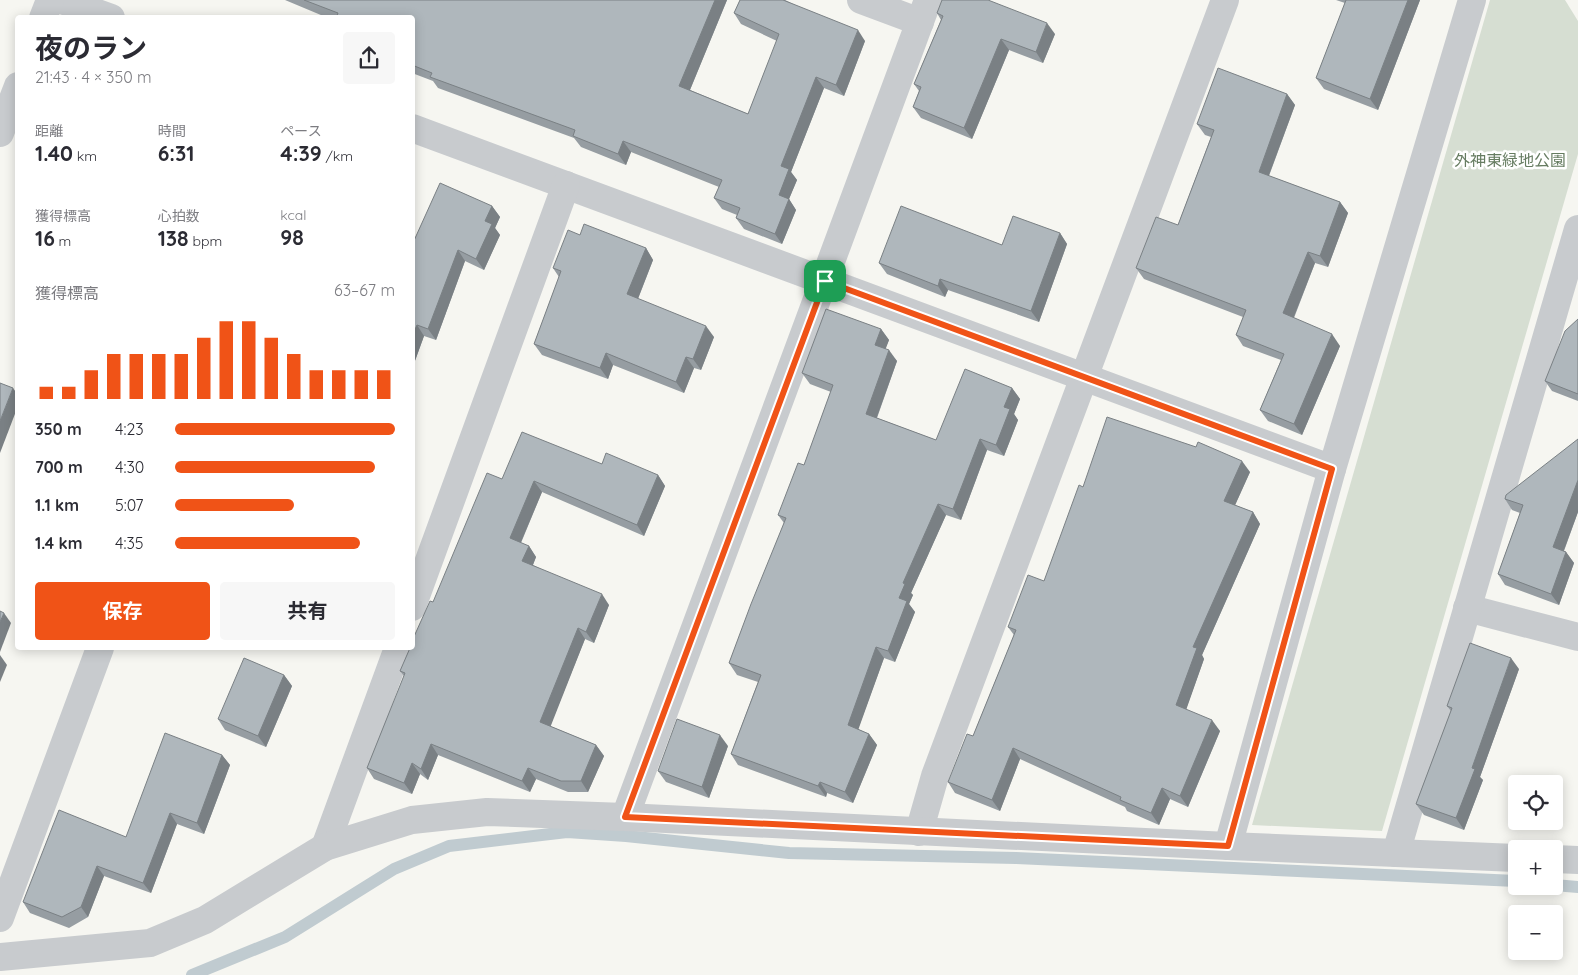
<!DOCTYPE html>
<html lang="ja">
<head>
<meta charset="utf-8">
<style>
	:root { --surface:#fff; --page:#f7f7f7; --text:#2b2b33; --muted:#7c7c81; --accent:#f05317 }
	body { margin:0; font-family:Quicksand,"Noto Sans JP",sans-serif; background:var(--page); color:var(--text); height:100vh; display:flex; flex-direction:column; font-size:19px; white-space:nowrap }
	* { box-sizing:border-box; margin:0 }
	p { font-size:16px; color:var(--muted) }
	.icon { flex:none; width:28px; height:28px; fill:none; stroke:currentColor; stroke-width:2; stroke-linecap:round; stroke-linejoin:round }
	.map { position:relative; flex:1; overflow:hidden }
	.details { position:absolute; left:15px; top:15px; width:400px; height:635px; display:flex; flex-direction:column; background:var(--surface); border-radius:5px; box-shadow:0 2px 12px #0003 }
	.details>* { flex:none }
	.buttons { position:absolute; left:1508px; top:775px; display:grid; gap:10px }
	.buttons a { display:grid; place-items:center; width:55px; height:55px; border-radius:5px; background:var(--surface); box-shadow:0 2px 12px #0003; font-size:25px }
	.pin { position:absolute; display:grid; place-items:center; width:42px; height:42px; color:#fff; margin:-21px; border-radius:10px; box-shadow:0 2px 8px #0006 }
	.round { display:grid; place-items:center; flex:none; width:52px; height:52px; border-radius:5px; background:var(--page) }
	.overview { display:flex; align-items:center; justify-content:space-between; height:85px; padding:0 20px }
	h1 { font-size:28px; font-weight:700; line-height:38px }
	.metrics { display:grid; grid-template-columns:repeat(3,1fr); gap:8px; height:85px; padding:5px 20px }
	.metrics div { display:grid; align-content:center }
	.metrics b { font-size:21px; font-weight:700 }
	.metrics small { font-size:14px; font-weight:400 }
	.metrics p { font-size:14px }
	.chart { height:140px; padding:10px 20px }
	.chart p { display:flex; justify-content:space-between }
	.chart svg { width:100%; height:90px; margin-top:5px; stroke:var(--accent); stroke-width:6 }
	.primary-button { display:flex; gap:10px; margin-top:auto; padding:10px 20px }
	.primary-button a { flex:1; height:58px; border-radius:5px; background:var(--accent); color:#fff; font-size:20px; font-weight:700; line-height:58px; text-align:center }
	.primary-button a+a { background:var(--page); color:var(--text) }
	ul { padding:0 20px; list-style:none; font-size:16px }
	li { display:grid; grid-template-columns:80px 60px 1fr; align-items:center; height:38px }
	li i { height:12px; border-radius:6px; background:var(--accent) }
	.map>svg:first-child { display:block }
	.green { fill:#d6ded2 }
	.lines { fill:none; stroke-linecap:round; stroke-linejoin:round }
	.stream { stroke:#c0cbd0; stroke-width:12 }
	.minor { stroke:#c8cbce; stroke-width:28 }
	.wall { fill:#969da2 }
	.shaded-wall { fill:#7a8084 }
	.building { fill:#afb7bc; stroke:#7a8084 }
	.route-casing { stroke:#fff; stroke-width:10 }
	.route { stroke:#f05317; stroke-width:6 }
	.labels { text-anchor:middle; stroke-width:5; stroke-linejoin:round; paint-order:stroke }
	.park-label { font-size:16px; fill:#667c61; stroke:#fff }
</style>
</head>
<body>
<div class="map">
<svg width="1578" height="975" viewBox="0 0 1578 975">
	<rect width="100%" height="100%" fill="#f6f6f1"/>
	<path class="green" d="M 1490,0 L 1565,0 L 1578,21 L 1578,154 L 1382,831 L 1252,825 Z"/>
	<g class="lines">
		<g class="stream">
			<path d="M 1554,885 L 1578,887"/>
			<path d="M 192,975 L 285,937 L 394,869 L 449,846 L 567,832 L 626,836 L 789,853 L 1016,858 L 1516,881"/>
		</g>
		<g class="minor">
			<path d="M 62,0 L 111,18"/>
			<path d="M 861,0 L 920,22"/>
			<path d="M 43,18 L 50,0"/>
			<path d="M 412,128 L 1332,469"/>
			<path d="M 0,133 L 18,86"/>
			<path d="M 412,607 L 566,185"/>
			<path d="M 1467,608 L 1578,637"/>
			<path d="M 625,817 L 928,0"/>
			<path d="M 919,832 L 935,776 L 1225,0"/>
			<path d="M 1228,846 L 1332,469 L 1472,0"/>
			<path d="M 325,847 L 398,648"/>
			<path d="M 1396,853 L 1578,229"/>
			<path d="M 1554,859 L 1578,860"/>
			<path d="M 0,918 L 100,648"/>
			<path d="M 0,957 L 150,943 L 205,920 L 325,847 L 412,820 L 487,812 L 625,817 L 1228,846 L 1516,858"/>
		</g>
	</g>
	<g class="wall">
		<path d="M 285,0 L 727,0 L 690,90 L 748,114 L 777,41 L 741,24 L 734,13 L 740,0 L 785,0 L 865,41 L 844,96 L 824,88 L 791,172 L 797,180 L 789,199 L 796,210 L 782,244 L 744,229 L 736,218 L 737,215 L 722,209 L 714,198 L 719,187 L 631,152 L 626,165 L 581,147 L 574,138 L 438,88 L 433,81 L 412,73 L 412,18 L 328,18 Z"/>
		<path d="M 1336,0 L 1420,0 L 1378,110 L 1324,89 L 1316,78 L 1345,3 Z"/>
		<path d="M 937,13 L 1055,34 L 1043,63 L 1009,50 L 972,139 L 921,118 L 913,107 L 919,91 L 914,84 L 941,20 Z"/>
		<path d="M 1287,94 L 1295,105 L 1269,176 L 1340,202 L 1348,213 L 1328,267 L 1315,263 L 1294,318 L 1340,346 L 1302,435 L 1268,421 L 1260,410 L 1281,360 L 1243,346 L 1236,335 L 1243,317 L 1144,279 L 1136,268 L 1178,225 L 1211,137 L 1205,135 L 1197,124 Z"/>
		<path d="M 492,206 L 500,217 L 495,228 L 500,235 L 484,270 L 465,261 L 436,340 L 424,336 L 412,369 L 412,245 Z"/>
		<path d="M 1060,233 L 1067,244 L 1039,322 L 948,290 L 945,297 L 887,274 L 879,263 L 1002,245 Z"/>
		<path d="M 580,235 L 646,248 L 653,260 L 638,299 L 714,337 L 701,370 L 694,368 L 684,393 L 613,365 L 608,379 L 542,355 L 534,344 L 559,277 L 553,268 Z"/>
		<path d="M 1578,319 L 1578,401 L 1552,391 L 1545,381 Z"/>
		<path d="M 881,329 L 889,340 L 885,349 L 897,361 L 877,418 L 936,440 L 1012,388 L 1020,399 L 1014,414 L 1018,420 L 1004,456 L 987,450 L 961,520 L 946,515 L 911,593 L 913,595 L 909,604 L 915,612 L 895,662 L 884,658 L 858,729 L 869,734 L 877,745 L 853,803 L 827,793 L 826,797 L 738,765 L 731,754 L 758,682 L 737,675 L 729,663 L 784,523 L 778,515 L 804,465 L 831,392 L 810,384 L 802,373 Z"/>
		<path d="M 1578,439 L 1578,512 L 1564,551 L 1566,552 L 1574,563 L 1559,605 L 1505,585 L 1498,574 L 1520,513 L 1512,510 L 1505,499 Z"/>
		<path d="M 1196,447 L 1250,472 L 1235,505 L 1253,512 L 1260,524 L 1202,655 L 1204,659 L 1186,709 L 1220,731 L 1188,807 L 1170,799 L 1159,825 L 1127,811 L 1125,807 L 1020,759 L 1000,811 L 955,793 L 948,782 L 973,736 L 1014,635 L 1008,627 L 1044,581 L 1083,487 Z"/>
		<path d="M 602,464 L 658,475 L 665,486 L 644,536 L 542,492 L 521,543 L 529,546 L 536,557 L 533,565 L 609,605 L 594,643 L 585,639 L 550,726 L 596,745 L 604,756 L 588,792 L 568,792 L 536,779 L 530,792 L 438,755 L 428,780 L 420,774 L 412,794 L 374,779 L 367,768 L 404,676 L 400,671 L 433,602 L 502,479 Z"/>
		<path d="M 1519,669 L 1480,777 L 1483,780 L 1464,830 L 1424,815 L 1416,804 L 1451,711 L 1447,706 Z"/>
		<path d="M 284,675 L 292,686 L 266,747 L 225,730 L 218,719 Z"/>
		<path d="M 728,746 L 709,798 L 666,782 L 658,771 Z"/>
		<path d="M 222,755 L 230,765 L 204,834 L 177,824 L 151,893 L 104,876 L 88,917 L 69,928 L 30,913 L 23,902 L 126,837 Z"/>
	</g>
	<g class="shaded-wall">
		<path d="M 715,0 L 727,0 L 687,97 L 679,86 Z"/>
		<path d="M 1408,0 L 1420,0 L 1378,110 L 1370,99 Z"/>
		<path d="M 1047,23 L 1055,34 L 1043,63 L 1036,52 Z"/>
		<path d="M 858,30 L 865,41 L 844,96 L 836,85 Z"/>
		<path d="M 1001,39 L 1009,50 L 972,139 L 964,128 Z"/>
		<path d="M 816,77 L 824,88 L 791,172 L 797,180 L 789,199 L 796,210 L 782,244 L 775,234 L 781,166 Z"/>
		<path d="M 1287,94 L 1295,105 L 1266,183 L 1259,172 Z"/>
		<path d="M 623,141 L 631,152 L 626,165 L 618,154 Z"/>
		<path d="M 1340,202 L 1348,213 L 1328,267 L 1320,256 Z"/>
		<path d="M 492,206 L 500,217 L 495,228 L 500,235 L 484,270 L 476,259 L 485,221 Z"/>
		<path d="M 1060,233 L 1067,244 L 1039,322 L 1031,311 Z"/>
		<path d="M 646,248 L 653,260 L 635,306 L 627,294 Z"/>
		<path d="M 458,250 L 465,261 L 436,340 L 428,329 Z"/>
		<path d="M 1308,252 L 1315,263 L 1291,324 L 1283,313 Z"/>
		<path d="M 940,279 L 948,290 L 945,297 L 938,286 Z"/>
		<path d="M 417,325 L 424,336 L 412,369 L 412,336 Z"/>
		<path d="M 706,326 L 714,337 L 701,370 L 693,359 Z"/>
		<path d="M 881,329 L 889,340 L 883,356 L 875,345 Z"/>
		<path d="M 1332,334 L 1340,346 L 1302,435 L 1294,424 Z"/>
		<path d="M 889,350 L 897,361 L 874,425 L 866,414 Z"/>
		<path d="M 606,353 L 613,365 L 608,379 L 600,368 Z"/>
		<path d="M 686,357 L 694,368 L 684,393 L 676,382 Z"/>
		<path d="M 13,388 L 18,395 L 18,406 L 0,453 L 0,421 Z"/>
		<path d="M 1012,388 L 1020,399 L 1014,414 L 1018,420 L 1004,456 L 996,445 L 1004,407 Z"/>
		<path d="M 980,439 L 987,450 L 961,520 L 953,509 Z"/>
		<path d="M 1242,461 L 1250,472 L 1232,512 L 1224,501 Z"/>
		<path d="M 658,475 L 665,486 L 644,536 L 637,525 Z"/>
		<path d="M 1578,480 L 1578,512 L 1561,558 L 1553,547 Z"/>
		<path d="M 534,481 L 542,492 L 518,549 L 510,538 Z"/>
		<path d="M 938,504 L 946,515 L 911,593 L 913,595 L 909,604 L 915,612 L 895,662 L 888,651 L 899,598 L 903,583 Z"/>
		<path d="M 1253,512 L 1260,524 L 1202,655 L 1204,659 L 1184,716 L 1176,705 L 1193,647 Z"/>
		<path d="M 529,546 L 536,557 L 530,572 L 522,561 Z"/>
		<path d="M 1566,552 L 1574,563 L 1559,605 L 1551,594 Z"/>
		<path d="M 602,594 L 609,605 L 594,643 L 586,632 Z"/>
		<path d="M 4,613 L 11,623 L 0,652 L 0,622 Z"/>
		<path d="M 578,628 L 585,639 L 548,733 L 540,722 Z"/>
		<path d="M 876,647 L 884,658 L 856,736 L 848,725 Z"/>
		<path d="M 0,655 L 7,665 L 0,682 Z"/>
		<path d="M 1511,658 L 1519,669 L 1480,777 L 1483,780 L 1464,830 L 1456,818 L 1472,768 Z"/>
		<path d="M 284,675 L 292,686 L 266,747 L 258,736 Z"/>
		<path d="M 1212,720 L 1220,731 L 1188,807 L 1180,796 Z"/>
		<path d="M 869,734 L 877,745 L 853,803 L 845,792 Z"/>
		<path d="M 720,735 L 728,746 L 709,798 L 702,787 Z"/>
		<path d="M 431,744 L 438,755 L 428,780 L 421,769 Z"/>
		<path d="M 596,745 L 604,756 L 588,792 L 581,781 Z"/>
		<path d="M 1013,748 L 1020,759 L 1000,811 L 992,800 Z"/>
		<path d="M 222,755 L 230,765 L 204,834 L 197,823 Z"/>
		<path d="M 412,763 L 420,774 L 412,794 L 404,783 Z"/>
		<path d="M 528,768 L 536,779 L 530,792 L 522,781 Z"/>
		<path d="M 820,782 L 827,793 L 826,797 L 818,786 Z"/>
		<path d="M 1162,788 L 1170,799 L 1159,825 L 1151,813 Z"/>
		<path d="M 170,813 L 177,824 L 151,893 L 143,883 Z"/>
		<path d="M 97,866 L 104,876 L 88,917 L 81,907 Z"/>
	</g>
	<g class="building">
		<path d="M 304,0 L 715,0 L 679,86 L 748,114 L 779,34 L 734,13 L 740,0 L 783,0 L 858,30 L 836,85 L 816,77 L 781,166 L 789,169 L 779,195 L 789,199 L 775,234 L 736,218 L 740,208 L 714,198 L 722,180 L 623,141 L 618,154 L 573,136 L 575,130 L 430,77 L 432,73 L 412,65 L 412,18 L 336,18 L 338,13 Z"/>
		<path d="M 942,0 L 988,0 L 1047,23 L 1036,52 L 1001,39 L 964,128 L 913,107 L 921,87 L 914,84 L 943,16 L 937,13 Z"/>
		<path d="M 1346,0 L 1408,0 L 1370,99 L 1316,78 Z"/>
		<path d="M 1218,68 L 1287,94 L 1259,172 L 1340,202 L 1320,256 L 1308,252 L 1283,313 L 1332,334 L 1294,424 L 1260,410 L 1284,354 L 1236,335 L 1246,310 L 1136,268 L 1156,217 L 1178,225 L 1214,130 L 1197,124 Z"/>
		<path d="M 440,183 L 492,206 L 485,221 L 492,224 L 476,259 L 458,250 L 428,329 L 417,325 L 412,336 L 412,245 Z"/>
		<path d="M 901,206 L 1002,245 L 1013,216 L 1060,233 L 1031,311 L 940,279 L 938,286 L 879,263 Z"/>
		<path d="M 584,224 L 646,248 L 627,294 L 706,326 L 693,359 L 686,357 L 676,382 L 606,353 L 600,368 L 534,344 L 561,271 L 553,268 L 568,230 L 580,235 Z"/>
		<path d="M 826,309 L 881,329 L 875,345 L 889,350 L 866,414 L 936,440 L 965,369 L 1012,388 L 1004,407 L 1010,409 L 996,445 L 980,439 L 953,509 L 938,504 L 903,583 L 905,584 L 899,598 L 907,601 L 888,651 L 876,647 L 848,725 L 869,734 L 845,792 L 820,782 L 818,786 L 731,754 L 761,675 L 729,663 L 751,604 L 786,518 L 778,515 L 798,463 L 804,465 L 833,385 L 802,373 Z"/>
		<path d="M 1578,319 L 1578,394 L 1545,381 L 1565,331 Z"/>
		<path d="M 0,383 L 13,388 L 0,421 Z"/>
		<path d="M 1107,417 L 1196,447 L 1198,442 L 1242,461 L 1224,501 L 1253,512 L 1193,647 L 1197,648 L 1176,705 L 1212,720 L 1180,796 L 1162,788 L 1151,813 L 1120,800 L 1121,797 L 1013,748 L 992,800 L 948,782 L 967,734 L 973,736 L 1016,630 L 1008,627 L 1028,575 L 1044,581 L 1079,485 L 1083,487 Z"/>
		<path d="M 522,432 L 602,464 L 606,453 L 658,475 L 637,525 L 534,481 L 510,538 L 529,546 L 522,561 L 602,594 L 586,632 L 578,628 L 540,722 L 596,745 L 581,781 L 561,781 L 528,768 L 522,781 L 431,744 L 421,769 L 412,763 L 404,783 L 367,768 L 405,673 L 400,671 L 410,648 L 412,648 L 412,641 L 430,601 L 433,602 L 487,473 L 502,479 Z"/>
		<path d="M 1578,439 L 1578,480 L 1553,547 L 1566,552 L 1551,594 L 1498,574 L 1523,505 L 1505,499 L 1506,495 Z"/>
		<path d="M 0,611 L 4,613 L 0,622 Z"/>
		<path d="M 1470,643 L 1511,658 L 1472,768 L 1475,769 L 1456,818 L 1416,804 L 1452,708 L 1447,706 Z"/>
		<path d="M 244,658 L 284,675 L 258,736 L 218,719 Z"/>
		<path d="M 677,719 L 720,735 L 702,787 L 658,771 Z"/>
		<path d="M 165,733 L 222,755 L 197,823 L 170,813 L 143,883 L 97,866 L 81,907 L 62,917 L 23,902 L 59,810 L 126,837 Z"/>
	</g>
	<g class="lines">
		<g class="route-casing">
			<path id="route" d="M 825,281 L 1332,469 L 1228,846 L 625,817 Z"/>
		</g>
		<use href="#route" class="route"/>
	</g>
	<g class="labels">
		<g class="park-label">
			<text x="1510" y="166">外神東緑地公園</text>
		</g>
	</g>
</svg>
<div class="buttons">
<a><svg class="icon" aria-label="locate" viewBox="0 0 24 24"><circle cx="12" cy="12" r="6"/><path d="M12 2v4M12 18v4M2 12h4M18 12h4"/></svg></a>
<a>+</a>
<a>−</a>
</div>
<div class="pin" style="left:825px;top:281px;background:#1e9e55"><svg class="icon" aria-label="arrive" viewBox="0 0 24 24"><path d="M6 21V4h12l-3 4 3 4H6"/></svg></div>
<section class="details">
<div class="overview"><div><h1>夜のラン</h1><p>21:43 · 4 × 350 m</p></div><a class="round"><svg class="icon" aria-label="share" viewBox="0 0 24 24"><path d="M12 15V3M7 8l5-5 5 5M5 13v7h14v-7"/></svg></a></div>
<div class="metrics">
<div><p>距離</p><b>1.40<small> km</small></b></div>
<div><p>時間</p><b>6:31</b></div>
<div><p>ペース</p><b>4:39<small> /km</small></b></div>
</div>
<div class="metrics">
<div><p>獲得標高</p><b>16<small> m</small></b></div>
<div><p>心拍数</p><b>138<small> bpm</small></b></div>
<div><p>kcal</p><b>98</b></div>
</div>
<div class="chart"><p><span>獲得標高</span>63–67 m</p>
<svg viewBox="0 0 160 44" preserveAspectRatio="none"><path d="M5 44V38M15 44V38M25 44V30M35 44V22M45 44V22M55 44V22M65 44V22M75 44V14M85 44V6M95 44V6M105 44V14M115 44V22M125 44V30M135 44V30M145 44V30M155 44V30"/></svg>
</div>
<ul>
<li><b>350 m</b>4:23<i style="width:100%"></i></li>
<li><b>700 m</b>4:30<i style="width:91%"></i></li>
<li><b>1.1 km</b>5:07<i style="width:54%"></i></li>
<li><b>1.4 km</b>4:35<i style="width:84%"></i></li>
</ul>
<div class="primary-button"><a>保存</a><a>共有</a></div>
</section>
</div>
</body>
</html>
